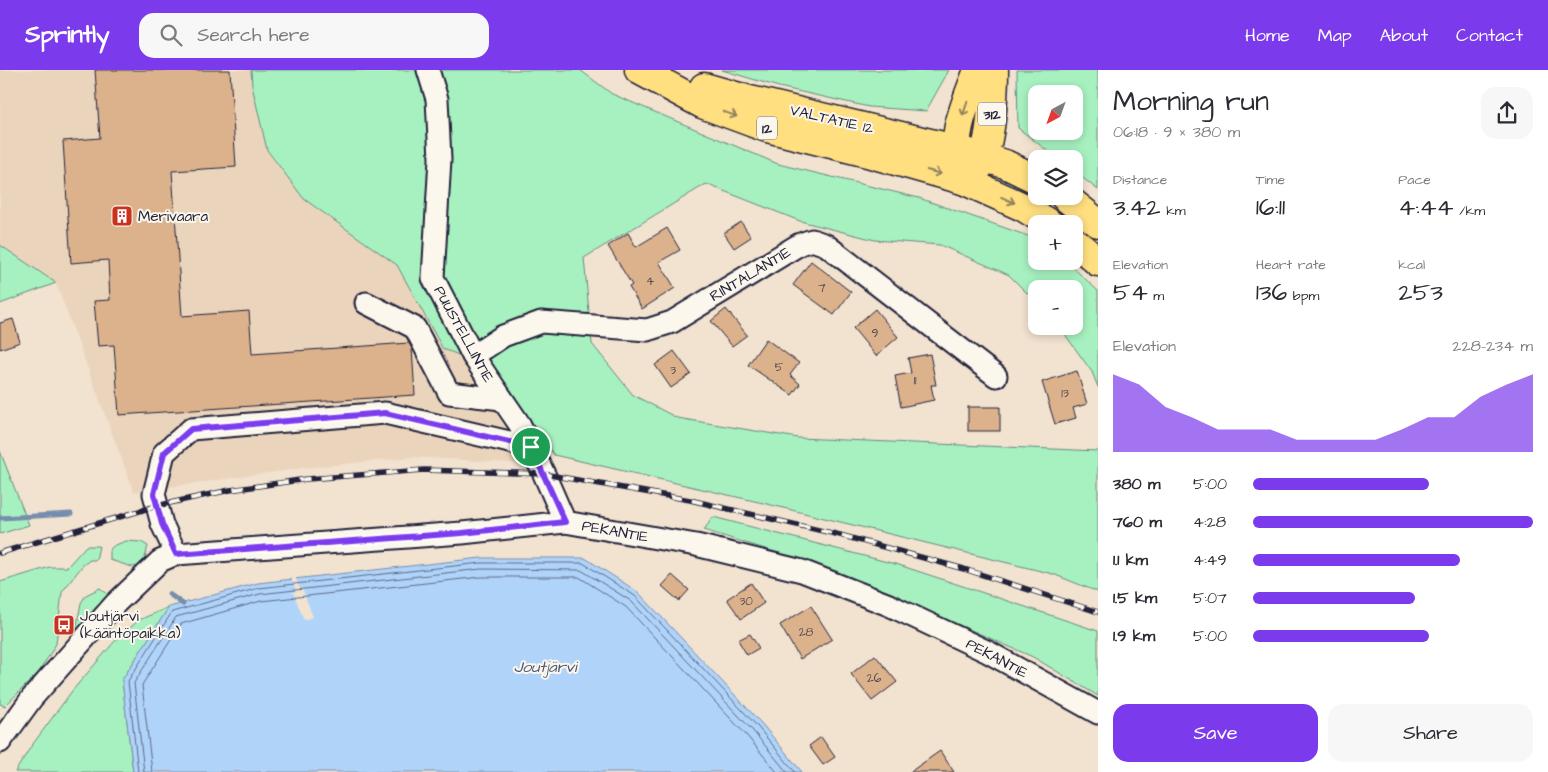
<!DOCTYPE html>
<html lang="en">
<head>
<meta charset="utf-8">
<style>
	:root { --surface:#fff; --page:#f7f7f7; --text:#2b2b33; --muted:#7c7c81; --accent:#7c3aed }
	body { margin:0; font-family:"Architects Daughter",sans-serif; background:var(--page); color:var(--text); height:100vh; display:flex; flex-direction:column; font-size:19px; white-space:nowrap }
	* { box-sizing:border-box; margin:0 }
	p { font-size:16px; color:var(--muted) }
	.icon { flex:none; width:28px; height:28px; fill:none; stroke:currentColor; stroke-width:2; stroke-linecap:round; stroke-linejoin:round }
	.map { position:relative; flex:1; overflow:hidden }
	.drawer { display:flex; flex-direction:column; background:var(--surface); width:450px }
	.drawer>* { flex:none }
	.needle { width:32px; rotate:221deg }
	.tools { position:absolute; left:1028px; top:15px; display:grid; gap:10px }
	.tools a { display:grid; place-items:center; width:55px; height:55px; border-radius:10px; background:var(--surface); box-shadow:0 2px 8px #0003; font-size:25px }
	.pin { position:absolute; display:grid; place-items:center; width:42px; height:42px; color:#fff; margin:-21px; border:2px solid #fff; border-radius:50%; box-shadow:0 1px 5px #0007 }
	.round { display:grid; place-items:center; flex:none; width:52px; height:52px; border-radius:15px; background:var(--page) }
	.overview { display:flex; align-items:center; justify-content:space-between; height:85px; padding:0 15px }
	h1 { font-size:28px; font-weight:600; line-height:38px }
	.figures { display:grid; grid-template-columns:repeat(3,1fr); gap:8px; height:85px; padding:5px 15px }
	.figures div { display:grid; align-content:center }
	.figures b { font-size:25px; font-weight:600 }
	.figures small { font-size:14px; font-weight:400 }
	.figures p { font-size:14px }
	.chart { height:140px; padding:10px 15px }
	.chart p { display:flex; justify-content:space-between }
	.chart svg { width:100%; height:90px; margin-top:5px; fill:var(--accent); opacity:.7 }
	.primary-button { display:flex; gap:10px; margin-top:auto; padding:10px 15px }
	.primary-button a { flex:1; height:58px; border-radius:15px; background:var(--accent); color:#fff; font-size:20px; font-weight:600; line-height:58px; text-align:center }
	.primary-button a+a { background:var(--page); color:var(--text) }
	ul { padding:0 15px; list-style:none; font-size:16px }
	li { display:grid; grid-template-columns:80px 60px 1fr; align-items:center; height:38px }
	li i { height:12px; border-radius:6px; background:var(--accent) }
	header { display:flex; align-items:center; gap:30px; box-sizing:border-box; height:70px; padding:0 25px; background:var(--accent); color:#fff }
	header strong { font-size:24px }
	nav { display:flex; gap:28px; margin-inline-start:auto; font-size:18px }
	.search { width:350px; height:45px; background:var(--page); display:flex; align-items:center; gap:12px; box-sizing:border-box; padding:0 18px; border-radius:15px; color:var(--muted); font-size:19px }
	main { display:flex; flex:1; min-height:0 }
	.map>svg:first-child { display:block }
	.built { fill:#ebd4bc }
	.green { fill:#a7f1c0; stroke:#648a7e; fill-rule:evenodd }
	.water { fill:#b0d4f9; stroke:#778dad }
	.pier { fill:#f2e2d0 }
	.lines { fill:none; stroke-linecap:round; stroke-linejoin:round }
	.shore { stroke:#5b6987; stroke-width:1 }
	.stream { stroke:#778dad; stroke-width:5 }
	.building { fill:#dcb28d; stroke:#22223b }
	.minor-casing { stroke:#22223b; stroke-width:25 }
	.major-casing { stroke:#22223b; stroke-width:31 }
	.highway-casing { stroke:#22223b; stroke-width:31 }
	.minor { stroke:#fbf7ec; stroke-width:21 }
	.major { stroke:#ffdf80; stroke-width:28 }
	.highway { stroke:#ffdf80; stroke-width:28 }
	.rail-casing { stroke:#22223b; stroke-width:5.5 }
	.rail { stroke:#fbf7ec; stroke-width:4; stroke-dasharray:11; stroke-linecap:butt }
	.oneway { stroke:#90805e }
	.route-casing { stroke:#fff; stroke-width:10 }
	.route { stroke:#7c3aed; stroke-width:6 }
	.labels { text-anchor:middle; stroke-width:4; stroke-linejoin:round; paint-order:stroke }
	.number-label { font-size:12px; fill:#504650 }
	.shield { fill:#fbf7ec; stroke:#636270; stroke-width:1 }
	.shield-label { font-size:14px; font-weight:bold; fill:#22223b }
	.street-label { font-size:15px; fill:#22223b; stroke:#fbf7ec }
	.poi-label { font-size:15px; fill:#22223b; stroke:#fbf7ec; text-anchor:start }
	.water-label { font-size:16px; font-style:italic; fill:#4d5774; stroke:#fbf7ec }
</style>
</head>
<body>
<header>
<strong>Sprintly</strong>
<div class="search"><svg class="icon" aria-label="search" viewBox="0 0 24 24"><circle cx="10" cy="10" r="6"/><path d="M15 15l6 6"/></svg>Search here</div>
<nav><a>Home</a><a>Map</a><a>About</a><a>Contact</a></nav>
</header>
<main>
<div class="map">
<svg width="1098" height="702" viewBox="0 0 1098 702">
	<rect width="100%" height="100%" fill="#f2e2d0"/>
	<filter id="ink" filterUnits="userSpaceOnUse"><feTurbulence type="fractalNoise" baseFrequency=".02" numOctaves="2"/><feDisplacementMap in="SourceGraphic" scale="10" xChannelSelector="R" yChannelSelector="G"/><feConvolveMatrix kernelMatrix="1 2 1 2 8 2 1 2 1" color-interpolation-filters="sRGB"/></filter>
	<g filter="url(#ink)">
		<path class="built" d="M 0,0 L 251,0 L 252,16 L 267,81 L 304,129 L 397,195 L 443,279 L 467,288 L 513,356 L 529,394 L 414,387 L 303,398 L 134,422 L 56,213 L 0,175 Z"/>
		<g class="green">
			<path d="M 251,0 L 422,0 L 430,29 L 433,89 L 426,207 L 467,288 L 443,279 L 397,195 L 304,129 L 267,80 L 252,16 Z"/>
			<path d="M 435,0 L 580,0 L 612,24 L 778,94 L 919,128 L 1031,167 L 1036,171 L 1036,191 L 1067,192 L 1098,221 L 1098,317 L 1092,302 L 1059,256 L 1074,256 L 1074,219 L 1036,219 L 1036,232 L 1009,205 L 940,175 L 875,170 L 800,151 L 706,114 L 584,188 L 592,274 L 633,325 L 677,348 L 798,368 L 1098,381 L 1098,522 L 1053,504 L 763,433 L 554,385 L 476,276 L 442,206 Z"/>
			<path d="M 722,0 L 949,0 L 926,41 L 869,37 L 779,17 Z"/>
			<path d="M 1017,0 L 1098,0 L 1098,120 L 1074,101 L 1074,89 L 1058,89 L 1018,58 ZM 1036,24 L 1074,24 L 1074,61 L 1036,61 Z"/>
			<path d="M 0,175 L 56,213 L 0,234 Z"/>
			<path d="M 0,381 L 29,455 L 0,464 Z"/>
			<path d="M 713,447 L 899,495 L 1098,561 L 1098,626 L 1033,587 L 836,501 L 704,460 Z"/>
			<path d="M 126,471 L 141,472 L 148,476 L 144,491 L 140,496 L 132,497 L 110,490 L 110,479 L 115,475 Z"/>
			<path d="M 86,476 L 99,476 L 96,490 L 90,490 L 83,495 L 62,522 L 56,574 L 39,602 L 5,636 L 0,634 L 0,512 L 50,497 L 67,497 Z"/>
			<path d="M 100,518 L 109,525 L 75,565 L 81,533 L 86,525 Z"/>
			<path d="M 169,537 L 122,610 L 133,702 L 15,702 L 30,678 L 72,621 L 115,571 L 139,550 Z"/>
		</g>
		<path class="water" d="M 481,488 L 585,488 L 638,522 L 761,653 L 802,702 L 133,702 L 122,610 L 169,537 L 258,513 Z"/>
		<path class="pier" d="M 295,506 L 300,519 L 302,518 L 313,547 L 304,550 L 293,522 L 296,521 L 291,507 Z"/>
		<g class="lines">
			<g class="shore">
				<path d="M 138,702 L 128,611 L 172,542 L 259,518 L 481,493 L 583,493 L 635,526 L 757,656 L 795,702"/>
				<path d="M 144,702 L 134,613 L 176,547 L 260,524 L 481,499 L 581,500 L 631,531 L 753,661 L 787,702"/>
				<path d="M 152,702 L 142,615 L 181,554 L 261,531 L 481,507 L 579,507 L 626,537 L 747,666 L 777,702"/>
			</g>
			<g class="stream">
				<path d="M 0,448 L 71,444"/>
				<path d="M 169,524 L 183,534"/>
			</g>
		</g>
		<g class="building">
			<path d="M 95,0 L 230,0 L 236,97 L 172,101 L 182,246 L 249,241 L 252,284 L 409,273 L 412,279 L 415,325 L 119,345 L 114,275 L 98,276 L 94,231 L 110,230 L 108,190 L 71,193 L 63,71 L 100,68 Z"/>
			<path d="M 741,152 L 751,167 L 734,178 L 724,163 Z"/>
			<path d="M 667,158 L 680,180 L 659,192 L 675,218 L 642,239 L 629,217 L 632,215 L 608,176 L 628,163 L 636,177 Z"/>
			<path d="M 811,191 L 851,222 L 834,245 L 793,215 Z"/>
			<path d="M 726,239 L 747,265 L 732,276 L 711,251 Z"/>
			<path d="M 875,239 L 898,267 L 876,286 L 853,258 Z"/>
			<path d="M 13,249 L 20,272 L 0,279 L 0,253 Z"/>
			<path d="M 766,269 L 799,293 L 790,305 L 800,314 L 792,325 L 748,295 Z"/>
			<path d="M 674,281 L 691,304 L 671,318 L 655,295 Z"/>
			<path d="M 930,284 L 936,315 L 931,315 L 934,330 L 901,337 L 895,306 L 911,303 L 908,288 Z"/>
			<path d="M 1077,301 L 1087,334 L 1073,338 L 1076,348 L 1055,354 L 1042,312 Z"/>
			<rect x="968" y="337" width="32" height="24"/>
			<path d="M 672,505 L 689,520 L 679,531 L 662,516 Z"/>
			<path d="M 751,513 L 764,533 L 741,549 L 727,529 Z"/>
			<path d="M 811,536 L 832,569 L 800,589 L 780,555 Z"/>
			<path d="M 750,564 L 759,578 L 747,585 L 738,570 Z"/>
			<path d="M 875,585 L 897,612 L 872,631 L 851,604 Z"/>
			<path d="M 821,667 L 835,687 L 823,695 L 809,676 Z"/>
			<path d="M 940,681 L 954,702 L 910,702 Z"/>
		</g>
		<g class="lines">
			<g class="minor-casing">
				<g id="minor">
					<path d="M 428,0 L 437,29 L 440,89 L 433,208 L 473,286 L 520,355 L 544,404 L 565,452"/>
					<path d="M 366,233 L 415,258 L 449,323 L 502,329"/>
					<path d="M 473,286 L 503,266 L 541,252 L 647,260 L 672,252 L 800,174 L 812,170 L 826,175 L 996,306"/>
					<path d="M 176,484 L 162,454 L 154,424 L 164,383 L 191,359 L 385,343 L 531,377"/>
					<path d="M 0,672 L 32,628 L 116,533 L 160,491 L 176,484 L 462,463 L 565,452 L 696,475 L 802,501 L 889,535 L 988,582 L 1098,643"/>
				</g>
			</g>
			<g class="major-casing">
				<g id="major">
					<path d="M 966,82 L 1005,94 L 1036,109"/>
					<path d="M 960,102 C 948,69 967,31 978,0"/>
					<path d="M 963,110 C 967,107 973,104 976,101 C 991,84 994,23 994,0"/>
					<path d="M 963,110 L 1023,137 L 1050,154"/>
					<path d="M 1064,126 L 1098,153"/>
					<path d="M 1074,171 L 1098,192"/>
				</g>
			</g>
			<g class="highway-casing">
				<g id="highway">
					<path d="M 639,0 L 702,34 L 767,58 L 871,84 L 963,110"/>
					<path d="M 704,17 L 746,29 L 956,79"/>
				</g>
			</g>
			<use href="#minor" class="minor"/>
			<use href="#major" class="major"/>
			<use href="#highway" class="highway"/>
			<g class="rail-casing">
				<path id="rail" d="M 0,483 L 156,436 L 230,420 L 307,409 L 424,400 L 544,404 L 690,430 L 840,465 L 964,499 L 1098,542"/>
			</g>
			<use href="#rail" class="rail"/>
		</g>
		<defs><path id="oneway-shaft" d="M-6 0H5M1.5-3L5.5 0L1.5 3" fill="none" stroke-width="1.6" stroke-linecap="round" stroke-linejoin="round" transform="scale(1.25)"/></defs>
		<g class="oneway">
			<use href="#oneway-shaft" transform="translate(965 39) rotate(108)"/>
			<use href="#oneway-shaft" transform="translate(730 44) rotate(20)"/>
			<use href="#oneway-shaft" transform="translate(934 102) rotate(16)"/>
			<use href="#oneway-shaft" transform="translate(1008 130) rotate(24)"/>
		</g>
	</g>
	<g class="lines" filter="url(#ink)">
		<g class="route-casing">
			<path id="route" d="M 385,343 L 531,377 L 565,452 L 462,463 L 176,484 L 162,454 L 154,424 L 164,383 L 191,359 Z"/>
		</g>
		<use href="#route" class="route"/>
	</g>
	<defs>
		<g id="building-square" transform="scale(1.125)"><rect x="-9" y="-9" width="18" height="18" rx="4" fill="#c8321e" stroke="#fbf7ec"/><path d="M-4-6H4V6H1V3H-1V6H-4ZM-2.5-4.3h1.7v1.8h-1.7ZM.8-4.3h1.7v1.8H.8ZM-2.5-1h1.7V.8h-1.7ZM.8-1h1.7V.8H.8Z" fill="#fff"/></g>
		<g id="bus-square" transform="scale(1.125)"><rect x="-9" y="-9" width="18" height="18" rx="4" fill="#c8321e" stroke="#fbf7ec"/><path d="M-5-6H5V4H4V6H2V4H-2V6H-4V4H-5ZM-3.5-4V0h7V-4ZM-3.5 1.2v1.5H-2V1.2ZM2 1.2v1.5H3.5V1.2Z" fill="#fff"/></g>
	</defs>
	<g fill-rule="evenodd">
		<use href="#building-square" x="122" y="146"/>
		<use href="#bus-square" x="64" y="555"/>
	</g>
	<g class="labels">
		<g class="number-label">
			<text x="650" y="215">4</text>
			<text x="822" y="222">7</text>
			<text x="875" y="267">9</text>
			<text x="779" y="301">5</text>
			<text x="673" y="304">3</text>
			<text x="915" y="314">11</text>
			<text x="1065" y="327">13</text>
			<text x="746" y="535">30</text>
			<text x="806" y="566">28</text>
			<text x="874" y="612">26</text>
		</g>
		<g class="shield">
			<rect x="978" y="32.5" width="28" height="23" rx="4"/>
			<rect x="757" y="46.5" width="20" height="23" rx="4"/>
		</g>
		<g class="shield-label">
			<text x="992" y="49">312</text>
			<text x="767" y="63">12</text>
		</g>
		<g class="street-label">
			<text transform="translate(832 49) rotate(13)" y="5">VALTATIE 12</text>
			<text transform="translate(750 204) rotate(-31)" y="5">RINTALANTIE</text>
			<text transform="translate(464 264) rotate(61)" y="5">PUUSTELLINTIE</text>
			<text transform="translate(615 461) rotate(10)" y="5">PEKANTIE</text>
			<text transform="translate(997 588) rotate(28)" y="5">PEKANTIE</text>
		</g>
		<g class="poi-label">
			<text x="138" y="151">Merivaara</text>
			<text x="80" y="551">Joutjärvi<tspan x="80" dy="17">(kääntöpaikka)</tspan></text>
		</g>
		<g class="water-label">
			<text x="545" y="602">Joutjärvi</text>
		</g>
	</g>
</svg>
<div class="tools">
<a><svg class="needle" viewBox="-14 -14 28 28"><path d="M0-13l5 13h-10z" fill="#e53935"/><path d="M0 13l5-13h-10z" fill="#7c7c81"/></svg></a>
<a><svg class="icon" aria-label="layers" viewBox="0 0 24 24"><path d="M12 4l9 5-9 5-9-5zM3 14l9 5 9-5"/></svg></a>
<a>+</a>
<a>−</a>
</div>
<div class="pin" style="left:531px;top:377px;background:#1e9e55"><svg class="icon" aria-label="arrive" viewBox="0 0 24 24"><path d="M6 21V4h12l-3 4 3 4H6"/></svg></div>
</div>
<section class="drawer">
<div class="overview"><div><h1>Morning run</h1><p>06:18 · 9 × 380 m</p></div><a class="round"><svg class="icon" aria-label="share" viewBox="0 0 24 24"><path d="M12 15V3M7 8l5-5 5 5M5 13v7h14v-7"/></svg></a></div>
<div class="figures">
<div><p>Distance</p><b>3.42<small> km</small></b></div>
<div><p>Time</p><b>16:11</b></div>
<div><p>Pace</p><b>4:44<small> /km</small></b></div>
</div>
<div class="figures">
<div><p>Elevation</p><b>54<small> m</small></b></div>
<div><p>Heart rate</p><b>136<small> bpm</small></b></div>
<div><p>kcal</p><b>253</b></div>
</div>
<div class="chart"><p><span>Elevation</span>228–234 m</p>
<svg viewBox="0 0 160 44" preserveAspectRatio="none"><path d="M0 44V6L10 11L20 22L30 27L40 33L50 33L60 33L70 38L80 38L90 38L100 38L110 33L120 27L130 27L140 17L150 11L160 6V44z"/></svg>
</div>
<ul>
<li><b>380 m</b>5:00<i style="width:63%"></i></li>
<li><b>760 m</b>4:28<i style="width:100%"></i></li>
<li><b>1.1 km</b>4:49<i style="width:74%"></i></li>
<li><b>1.5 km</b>5:07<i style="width:58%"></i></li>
<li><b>1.9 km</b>5:00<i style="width:63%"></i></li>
</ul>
<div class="primary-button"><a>Save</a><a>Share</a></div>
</section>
</main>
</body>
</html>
